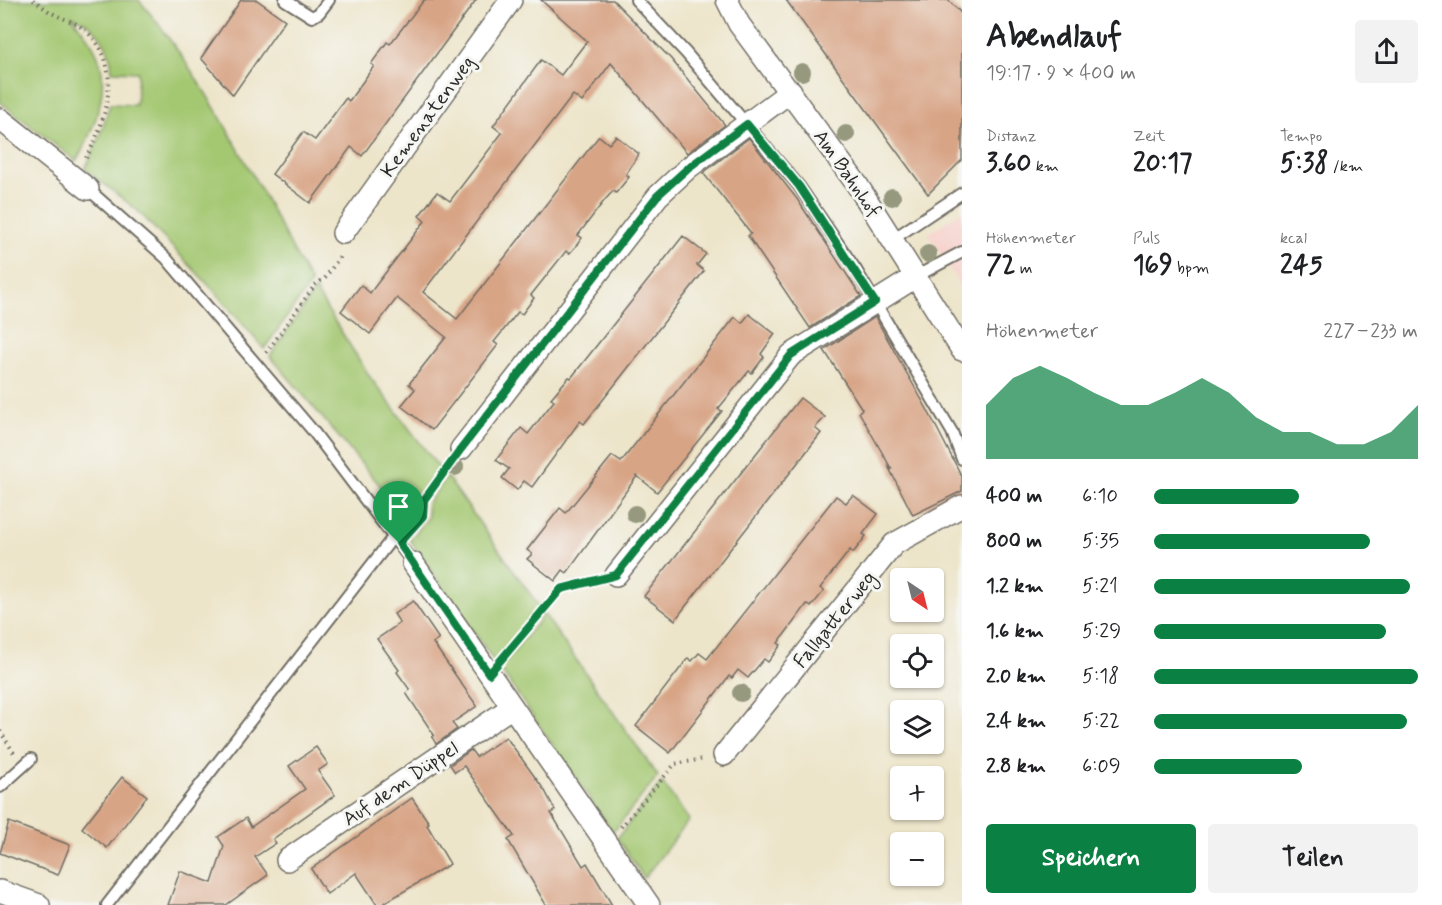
<!DOCTYPE html>
<html lang="de">
<head>
<meta charset="utf-8">
<style>
	:root { --surface:#fff; --page:#f2f2f2; --text:#202124; --muted:#757577; --accent:#0b8043 }
	body { margin:0; font-family:Mynerve,sans-serif; background:var(--page); color:var(--text); height:100vh; display:flex; flex-direction:column; font-size:22px; white-space:nowrap }
	* { box-sizing:border-box; margin:0 }
	p { font-size:20px; color:var(--muted) }
	.icon { flex:none; width:33px; height:33px; fill:none; stroke:currentColor; stroke-width:2; stroke-linecap:round; stroke-linejoin:round }
	.map { position:relative; flex:1; overflow:hidden }
	.side { display:flex; flex-direction:column; background:var(--surface); width:480px }
	.side>* { flex:none }
	.needle { width:39px; rotate:145deg }
	.fabs { position:absolute; left:890px; top:568px; display:grid; gap:12px }
	.fabs a { display:grid; place-items:center; width:54px; height:54px; border-radius:6px; background:var(--surface); box-shadow:0 2px 4px #0004; font-size:30px }
	.pin { position:absolute; display:grid; place-items:center; width:51px; height:51px; color:#fff; margin:-62px -26px; border-radius:50% 50% 50% 0; rotate:-45deg; box-shadow:0 0 6px #0007 }
	.pin .icon { rotate:45deg }
	.round { display:grid; place-items:center; flex:none; width:63px; height:63px; border-radius:6px; background:var(--page) }
	.head { display:flex; align-items:center; justify-content:space-between; height:102px; padding:0 24px }
	h1 { font-size:33px; font-weight:700; line-height:45px }
	.metrics { display:grid; grid-template-columns:repeat(3,1fr); gap:9px; height:102px; padding:6px 24px }
	.metrics div { display:grid; align-content:center }
	.metrics b { font-size:26px; font-weight:700 }
	.metrics small { font-size:16px; font-weight:400 }
	.metrics p { font-size:16px }
	.chart { height:168px; padding:12px 24px }
	.chart p { display:flex; justify-content:space-between }
	.chart svg { width:100%; height:108px; margin-top:6px; fill:var(--accent); opacity:.7 }
	.primary-button { display:flex; gap:12px; margin-top:auto; padding:12px 24px }
	.primary-button a { flex:1; height:69px; border-radius:6px; background:var(--accent); color:#fff; font-size:24px; font-weight:700; line-height:69px; text-align:center }
	.primary-button a+a { background:var(--page); color:var(--text) }
	ul { padding:0 24px; list-style:none; font-size:20px }
	li { display:grid; grid-template-columns:96px 72px 1fr; align-items:center; height:45px }
	li i { height:15px; border-radius:8px; background:var(--accent) }
	main { display:flex; flex:1; min-height:0 }
	.map>svg:first-child { display:block }
	.built { fill:#f7d0ca }
	.green { fill:#a4c872; stroke:#687a4e; stroke-width:1.5 }
	.building { fill:#d8a486 }
	.lines { fill:none; stroke-linecap:round; stroke-linejoin:round }
	.lane-casing { stroke:#6f6c63; stroke-width:14 }
	.street-casing { stroke:#6f6c63; stroke-width:24 }
	.path { stroke:#6f6c63; stroke-width:4; stroke-dasharray:1.5 4.5; stroke-linecap:butt }
	.lane { stroke:#fff; stroke-width:10 }
	.street { stroke:#fff; stroke-width:21 }
	.tree { fill:#96997e }
	.route-casing { stroke:#fff; stroke-width:12 }
	.route { stroke:#0b8043; stroke-width:8 }
	.labels { text-anchor:middle; stroke-width:6; stroke-linejoin:round; paint-order:stroke }
	.street-label { font-size:20px; fill:#2b2b2b; stroke:#f6f6f2 }
</style>
</head>
<body>
<main>
<div class="map">
<svg width="962" height="905" viewBox="0 0 962 905">
	<rect width="100%" height="100%" fill="#f6f6f2"/>
	<filter id="ink" filterUnits="userSpaceOnUse"><feTurbulence type="fractalNoise" baseFrequency=".0167" numOctaves="2"/><feDisplacementMap in="SourceGraphic" scale="12" xChannelSelector="R" yChannelSelector="G"/><feConvolveMatrix kernelMatrix="1 2 1 2 8 2 1 2 1" color-interpolation-filters="sRGB"/></filter>
	<filter id="wash" filterUnits="userSpaceOnUse"><feTurbulence type="fractalNoise" baseFrequency=".008" numOctaves="4" result="noise"/><feDisplacementMap in="SourceGraphic" scale="24" xChannelSelector="R" yChannelSelector="G"/><feGaussianBlur stdDeviation="1.35" result="paint"/><feColorMatrix in="noise" values="0 0 0 0 0 0 0 0 0 0 0 0 0 0 0 0 0 1.4 0 .05"/><feComposite in="paint" operator="in"/></filter>
	<g filter="url(#wash)">
		<rect width="100%" height="100%" fill="#ede5ca"/>
		<path class="built" d="M 962,211 L 962,289 L 928,234 Z"/>
		<g class="green">
			<path d="M 0,0 L 139,0 C 210,84 258,187 311,283 L 264,349 L 218,295 L 138,211 L 85,169 L 100,136 L 110,104 L 136,105 L 138,72 L 112,71 C 111,46 96,24 72,16 C 82,31 96,45 100,63 C 109,95 91,135 76,161 L 0,102 Z"/>
			<path d="M 315,290 L 370,377 L 440,469 L 416,500 L 417,515 L 406,531 L 388,495 L 270,356 Z"/>
			<path d="M 447,477 L 541,609 L 496,664 L 410,540 L 428,518 L 427,504 Z"/>
			<path d="M 544,614 L 658,776 L 613,832 L 500,669 Z"/>
			<path d="M 662,782 L 689,820 L 644,878 L 617,838 Z"/>
		</g>
		<g id="blocks">
			<g class="building">
				<path d="M 241,0 L 257,0 L 285,20 L 233,95 L 201,58 Z"/>
				<path d="M 424,0 L 476,0 L 362,156 L 351,147 L 310,203 L 272,174 L 303,132 L 315,140 L 346,98 L 349,101 L 374,66 L 371,64 L 387,42 L 390,44 Z"/>
				<path d="M 541,0 L 613,0 L 671,59 L 725,125 L 687,153 L 611,63 L 582,102 L 573,95 L 423,292 L 457,319 L 599,136 L 609,144 L 616,136 L 639,154 L 626,174 L 629,177 L 616,193 L 613,191 L 604,201 L 578,235 L 582,238 L 576,246 L 569,254 L 566,251 L 531,295 L 534,298 L 522,314 L 518,312 L 494,342 L 498,345 L 432,430 L 401,406 L 415,389 L 409,384 L 446,337 L 397,298 L 370,334 L 341,311 L 361,285 L 370,293 L 425,221 L 419,216 L 437,192 L 450,201 L 502,133 L 493,126 L 541,60 L 561,75 L 587,41 Z"/>
				<path d="M 786,0 L 948,0 L 962,14 L 962,160 L 928,194 Z"/>
				<path d="M 749,138 L 797,199 L 861,296 L 810,328 L 748,236 L 751,233 L 703,173 Z"/>
				<path d="M 683,236 L 706,254 L 697,265 L 704,271 L 584,424 L 580,421 L 532,487 L 524,481 L 517,490 L 502,478 L 509,469 L 496,460 L 521,428 L 528,434 L 554,401 L 551,398 L 569,377 L 571,378 Z"/>
				<path d="M 749,314 L 775,334 L 761,354 L 764,357 L 752,373 L 749,371 L 718,409 L 722,411 L 657,492 L 637,476 L 567,573 L 563,570 L 555,581 L 527,559 L 532,554 L 527,550 L 560,508 L 566,513 L 612,456 L 621,462 L 735,317 L 742,323 Z"/>
				<path d="M 875,317 L 927,409 L 962,477 L 962,491 L 913,515 L 889,468 L 892,470 L 859,412 L 862,409 L 824,350 Z"/>
				<path d="M 800,398 L 825,417 L 815,428 L 821,433 L 675,620 L 644,596 Z"/>
				<path d="M 853,495 L 878,514 L 863,534 L 866,536 L 853,553 L 850,550 L 820,588 L 824,591 L 811,607 L 807,604 L 778,643 L 781,645 L 768,662 L 764,659 L 748,678 L 738,670 L 732,678 L 729,676 L 670,753 L 636,726 L 688,658 L 692,661 L 699,653 L 707,659 L 836,496 L 846,503 Z"/>
				<path d="M 413,601 L 439,639 L 433,643 L 477,706 L 452,723 L 457,729 L 436,744 L 432,737 L 434,735 L 406,693 L 410,690 L 397,672 L 399,670 L 377,639 L 400,623 L 394,614 Z"/>
				<path d="M 506,737 L 545,791 L 555,810 L 551,813 L 583,866 L 587,863 L 612,905 L 546,905 L 508,840 L 514,836 L 464,766 L 455,772 L 450,765 L 471,750 L 476,757 Z"/>
				<path d="M 316,747 L 328,764 L 318,771 L 335,795 L 273,839 L 276,843 L 255,857 L 268,875 L 226,905 L 168,905 L 180,871 L 212,883 L 224,846 L 218,837 L 246,818 L 251,827 L 305,789 L 289,766 Z"/>
				<path d="M 122,777 L 147,796 L 107,848 L 82,828 Z"/>
				<path d="M 412,798 L 429,823 L 427,825 L 450,864 L 381,905 L 377,905 L 356,873 L 327,894 L 311,869 Z"/>
				<path d="M 9,822 L 70,845 L 58,875 L 0,853 Z"/>
			</g>
		</g>
	</g>
	<g filter="url(#ink)">
		<use href="#blocks" fill-opacity="0" stroke="#6f6c63" stroke-width="1.5"/>
		<g class="lines">
			<g class="lane-casing">
				<g id="lane">
					<path d="M 285,0 L 312,17 L 319,13 L 329,0"/>
					<path d="M 636,0 L 686,53 L 799,186 L 856,270 L 952,432 L 962,459"/>
					<path d="M 88,189 L 166,258 L 313,431 L 413,563"/>
					<path d="M 893,239 L 962,193"/>
					<path d="M 917,276 L 962,252"/>
					<path d="M 0,787 L 31,759"/>
					<path d="M 107,905 L 394,536"/>
				</g>
			</g>
			<g class="street-casing">
				<g id="street">
					<path d="M 727,0 L 739,24 L 856,183 L 962,350"/>
					<path d="M 0,119 L 88,189"/>
					<path d="M 343,233 L 511,0"/>
					<path d="M 461,449 L 658,196 L 688,168 L 791,91"/>
					<path d="M 413,563 L 649,905"/>
					<path d="M 616,575 L 791,355 L 917,276"/>
					<path d="M 724,755 L 894,544 L 962,506"/>
					<path d="M 287,860 L 512,707"/>
					<path d="M 0,891 L 39,905"/>
				</g>
			</g>
			<g class="path">
				<path d="M 33,0 C 40,4 46,10 52,13 C 66,21 76,21 88,33 C 124,65 106,122 86,158"/>
				<path d="M 266,353 L 315,285 L 325,278 L 341,255"/>
				<path d="M 410,531 L 423,516 L 424,500 L 448,467"/>
				<path d="M 504,658 L 561,589 L 595,581"/>
				<path d="M 0,731 L 14,753"/>
				<path d="M 621,827 L 675,764 L 704,759"/>
			</g>
			<use href="#lane" class="lane"/>
			<use href="#street" class="street"/>
		</g>
		<g class="tree">
			<circle cx="802" cy="72" r="9"/>
			<circle cx="846" cy="134" r="9"/>
			<circle cx="892" cy="197" r="9"/>
			<circle cx="928" cy="254" r="9"/>
			<circle cx="455" cy="467" r="9"/>
			<circle cx="635" cy="514" r="9"/>
			<circle cx="741" cy="693" r="9"/>
		</g>
	</g>
	<g class="lines" filter="url(#ink)">
		<g class="route-casing">
			<path id="route" d="M 747,124 L 799,186 L 875,302 L 791,355 L 616,575 L 561,589 L 489,674 L 399,543 L 423,516 L 424,500 L 461,449 L 657,196 L 688,168 Z"/>
		</g>
		<use href="#route" class="route"/>
	</g>
	<g class="labels">
		<g class="street-label">
			<text transform="translate(427 116) rotate(-54)" y="7">Kemenatenweg</text>
			<text transform="translate(848 173) rotate(55)" y="7">Am Bahnhof</text>
			<text transform="translate(834 619) rotate(-51)" y="7">Fallgatterweg</text>
			<text transform="translate(400 783) rotate(-34)" y="7">Auf dem Düppel</text>
		</g>
	</g>
</svg>
<div class="fabs">
<a><svg class="needle" viewBox="-14 -14 28 28"><path d="M0-13l5 13h-10z" fill="#e53935"/><path d="M0 13l5-13h-10z" fill="#757577"/></svg></a>
<a><svg class="icon" aria-label="locate" viewBox="0 0 24 24"><circle cx="12" cy="12" r="6"/><path d="M12 2v4M12 18v4M2 12h4M18 12h4"/></svg></a>
<a><svg class="icon" aria-label="layers" viewBox="0 0 24 24"><path d="M12 4l9 5-9 5-9-5zM3 14l9 5 9-5"/></svg></a>
<a>+</a>
<a>−</a>
</div>
<div class="pin" style="left:399px;top:543px;background:#1e9e55"><svg class="icon" aria-label="arrive" viewBox="0 0 24 24"><path d="M6 21V4h12l-3 4 3 4H6"/></svg></div>
</div>
<section class="side">
<div class="head"><div><h1>Abendlauf</h1><p>19:17 · 9 × 400 m</p></div><a class="round"><svg class="icon" aria-label="share" viewBox="0 0 24 24"><path d="M12 15V3M7 8l5-5 5 5M5 13v7h14v-7"/></svg></a></div>
<div class="metrics">
<div><p>Distanz</p><b>3.60<small> km</small></b></div>
<div><p>Zeit</p><b>20:17</b></div>
<div><p>Tempo</p><b>5:38<small> /km</small></b></div>
</div>
<div class="metrics">
<div><p>Höhenmeter</p><b>72<small> m</small></b></div>
<div><p>Puls</p><b>169<small> bpm</small></b></div>
<div><p>kcal</p><b>245</b></div>
</div>
<div class="chart"><p><span>Höhenmeter</span>227–233 m</p>
<svg viewBox="0 0 160 44" preserveAspectRatio="none"><path d="M0 44V22L10 11L20 6L30 11L40 17L50 22L60 22L70 17L80 11L90 17L100 27L110 33L120 33L130 38L140 38L150 33L160 22V44z"/></svg>
</div>
<ul>
<li><b>400 m</b>6:10<i style="width:55%"></i></li>
<li><b>800 m</b>5:35<i style="width:82%"></i></li>
<li><b>1.2 km</b>5:21<i style="width:97%"></i></li>
<li><b>1.6 km</b>5:29<i style="width:88%"></i></li>
<li><b>2.0 km</b>5:18<i style="width:100%"></i></li>
<li><b>2.4 km</b>5:22<i style="width:96%"></i></li>
<li><b>2.8 km</b>6:09<i style="width:56%"></i></li>
</ul>
<div class="primary-button"><a>Speichern</a><a>Teilen</a></div>
</section>
</main>
</body>
</html>
